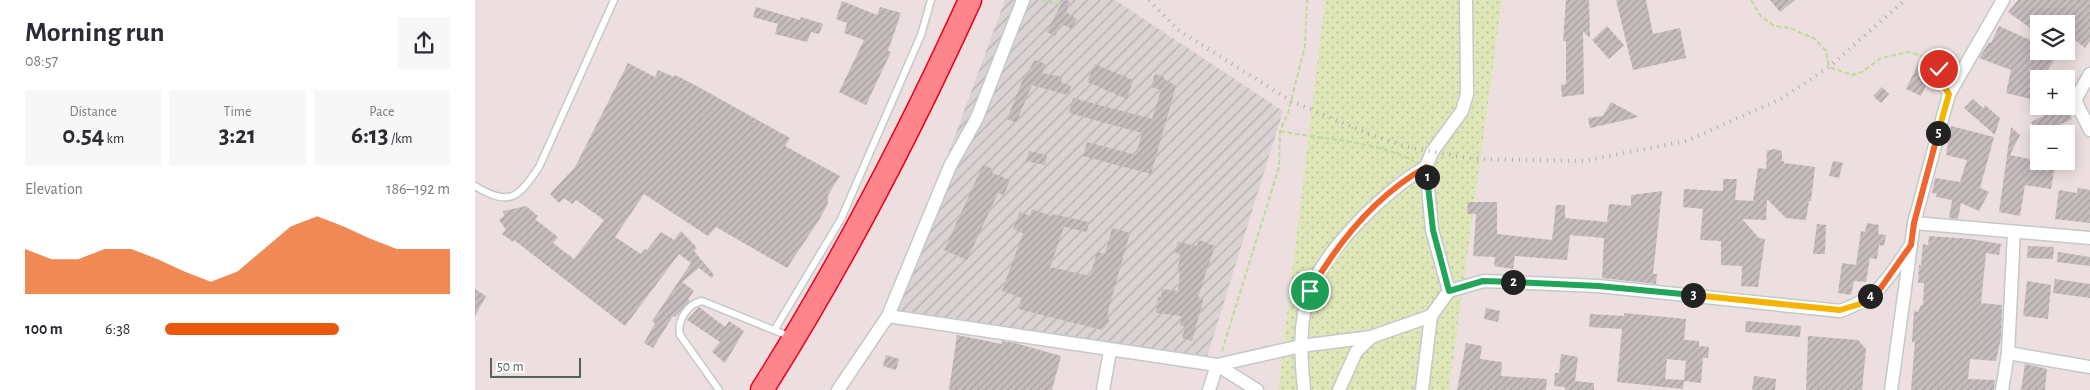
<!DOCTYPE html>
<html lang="en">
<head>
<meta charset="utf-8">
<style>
	:root { --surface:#fff; --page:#f7f7f7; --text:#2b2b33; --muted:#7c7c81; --accent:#ea580c }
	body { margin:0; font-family:"Alegreya Sans",sans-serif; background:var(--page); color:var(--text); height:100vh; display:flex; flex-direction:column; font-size:19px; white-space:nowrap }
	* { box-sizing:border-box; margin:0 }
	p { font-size:16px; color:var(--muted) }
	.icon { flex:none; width:28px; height:28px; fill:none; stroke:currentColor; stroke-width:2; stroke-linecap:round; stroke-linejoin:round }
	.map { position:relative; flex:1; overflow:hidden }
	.side { display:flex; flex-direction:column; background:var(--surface); width:475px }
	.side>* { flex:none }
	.controls { position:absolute; left:1555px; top:15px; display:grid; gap:10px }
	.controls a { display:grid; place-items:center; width:45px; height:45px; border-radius:0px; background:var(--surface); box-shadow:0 2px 12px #0003; font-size:25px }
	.scale { position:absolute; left:15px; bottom:12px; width:91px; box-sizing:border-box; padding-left:5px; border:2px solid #586260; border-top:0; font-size:14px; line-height:18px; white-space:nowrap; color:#586260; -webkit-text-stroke:4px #fff; paint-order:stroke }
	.pin { position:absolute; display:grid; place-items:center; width:42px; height:42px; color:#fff; margin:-21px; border:2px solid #fff; border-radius:50%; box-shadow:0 1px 5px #0007 }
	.km { position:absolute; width:25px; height:25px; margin:-12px; border-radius:50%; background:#222; color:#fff; font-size:14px; line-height:25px; text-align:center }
	.round { display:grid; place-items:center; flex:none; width:52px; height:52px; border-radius:0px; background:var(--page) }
	.summary { display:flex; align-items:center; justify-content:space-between; height:85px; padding:0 25px }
	h1 { font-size:28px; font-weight:700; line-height:38px }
	.metrics { display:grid; grid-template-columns:repeat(3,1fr); gap:8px; height:85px; padding:5px 25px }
	.metrics div { display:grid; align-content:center; border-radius:0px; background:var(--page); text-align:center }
	.metrics b { font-size:25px; font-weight:700 }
	.metrics small { font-size:14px; font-weight:400 }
	.metrics p { font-size:14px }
	.chart { height:140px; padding:10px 25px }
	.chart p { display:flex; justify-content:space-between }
	.chart svg { width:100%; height:90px; margin-top:5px; fill:var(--accent); opacity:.7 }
	ul { padding:0 25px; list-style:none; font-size:16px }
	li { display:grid; grid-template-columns:80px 60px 1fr; align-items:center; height:38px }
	li i { height:12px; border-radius:6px; background:var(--accent) }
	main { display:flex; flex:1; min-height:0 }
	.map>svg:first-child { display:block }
	.industrial { fill:url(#industrial-furrows) }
	.grass { fill:url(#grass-dots) }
	.building { fill:url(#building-hatch); fill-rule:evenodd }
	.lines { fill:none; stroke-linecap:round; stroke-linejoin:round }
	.lane-casing { stroke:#c2cac9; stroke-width:9 }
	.street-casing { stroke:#c2cac9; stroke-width:15 }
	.highway-casing { stroke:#ed001d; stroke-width:25 }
	.path { stroke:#beda9b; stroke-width:2; stroke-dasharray:5 2.5; stroke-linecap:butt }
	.lane { stroke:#fff; stroke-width:6 }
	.street { stroke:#fff; stroke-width:12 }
	.highway { stroke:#ff858c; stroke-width:22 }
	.rail { stroke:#abaead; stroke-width:4; stroke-dasharray:1 6; stroke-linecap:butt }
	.split-1-casing { stroke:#fff; stroke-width:10 }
	.split-2-casing { stroke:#fff; stroke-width:10 }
	.split-3-casing { stroke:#fff; stroke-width:10 }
	.split-4-casing { stroke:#fff; stroke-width:10 }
	.split-5-casing { stroke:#fff; stroke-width:10 }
	.split-6-casing { stroke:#fff; stroke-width:10 }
	.split-1 { stroke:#f0652b; stroke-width:6 }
	.split-2 { stroke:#22a559; stroke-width:6 }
	.split-3 { stroke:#22a559; stroke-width:6 }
	.split-4 { stroke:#f5b400; stroke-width:6 }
	.split-5 { stroke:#f0652b; stroke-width:6 }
	.split-6 { stroke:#f5b400; stroke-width:6 }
</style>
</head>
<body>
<main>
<section class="side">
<div class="summary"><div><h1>Morning run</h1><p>08:57</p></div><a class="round"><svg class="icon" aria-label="share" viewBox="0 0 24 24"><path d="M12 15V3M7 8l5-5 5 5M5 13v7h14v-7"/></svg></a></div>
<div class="metrics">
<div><p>Distance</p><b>0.54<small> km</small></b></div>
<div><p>Time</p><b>3:21</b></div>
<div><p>Pace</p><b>6:13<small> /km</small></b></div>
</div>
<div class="chart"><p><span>Elevation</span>186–192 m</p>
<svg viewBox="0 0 160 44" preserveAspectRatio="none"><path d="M0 44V22L10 27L20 27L30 22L40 22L50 27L60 33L70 38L80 33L90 22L100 11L110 6L120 11L130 17L140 22L150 22L160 22V44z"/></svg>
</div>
<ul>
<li><b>100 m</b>6:38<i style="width:61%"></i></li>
</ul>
</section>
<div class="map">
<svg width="1615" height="390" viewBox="0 0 1615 390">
	<defs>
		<pattern id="industrial-furrows" width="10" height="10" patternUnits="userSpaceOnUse" patternTransform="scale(1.25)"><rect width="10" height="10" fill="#dbd2d3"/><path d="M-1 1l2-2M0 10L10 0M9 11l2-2" fill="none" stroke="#b4aeaf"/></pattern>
		<pattern id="grass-dots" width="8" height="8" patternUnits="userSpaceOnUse" patternTransform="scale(1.25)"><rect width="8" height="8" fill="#dfe7b9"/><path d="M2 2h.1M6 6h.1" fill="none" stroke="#b8bf9a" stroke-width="1.8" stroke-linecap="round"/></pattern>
		<pattern id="building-hatch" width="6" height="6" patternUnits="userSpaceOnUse" patternTransform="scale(1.25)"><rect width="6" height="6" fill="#c7bdbe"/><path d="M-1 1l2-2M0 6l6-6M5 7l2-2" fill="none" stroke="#a49d9e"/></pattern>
	</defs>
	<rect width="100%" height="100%" fill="#eddfe0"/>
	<path class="industrial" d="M 530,0 L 640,0 L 808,111 L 732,357 L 416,309 Z"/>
	<path class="grass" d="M 850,0 L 1027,0 L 974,390 L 803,390 Z"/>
	<g class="building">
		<path d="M 588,0 L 595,1 L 591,12 L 602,19 L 596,29 L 586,23 L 580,36 L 572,32 Z"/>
		<path d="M 1091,0 L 1114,0 L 1115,38 L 1108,31 L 1109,94 L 1087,97 L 1086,85 L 1091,84 L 1091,41 L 1088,41 Z"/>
		<path d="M 1141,0 L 1171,0 L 1178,34 L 1205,28 L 1211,58 L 1158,70 Z"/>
		<path d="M 1295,0 L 1320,0 L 1305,12 Z"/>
		<path d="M 1543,0 L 1615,0 L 1615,41 L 1610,48 L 1591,33 L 1591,24 L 1578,24 L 1567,17 L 1558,30 L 1533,12 Z"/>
		<path d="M 367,1 L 402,15 L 405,7 L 426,13 L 413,51 L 416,52 L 391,105 L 364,92 L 389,40 L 369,33 L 372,23 L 361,19 Z"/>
		<path d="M 281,7 L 325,20 L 326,17 L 348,24 L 344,34 L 336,32 L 332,42 L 300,34 L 303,24 L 278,17 Z"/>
		<path d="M 1132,26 L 1149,45 L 1134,59 L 1117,40 Z"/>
		<path d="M 1524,26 L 1564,44 L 1564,51 L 1585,51 L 1567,79 L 1564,79 L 1564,101 L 1531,93 L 1536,70 L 1504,58 L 1514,42 L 1516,43 Z"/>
		<path d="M 559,60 L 571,64 L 567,73 L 587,77 L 586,82 L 596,86 L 593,95 L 557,85 L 541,123 L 532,119 L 550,74 L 552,75 Z"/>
		<path d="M 1445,60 L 1460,66 L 1446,96 L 1431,89 Z"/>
		<path d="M 153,63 L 180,77 L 183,70 L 199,77 L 200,75 L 218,84 L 315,138 L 310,146 L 365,176 L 353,195 L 353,203 L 344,220 L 312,268 L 241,227 L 233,236 L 169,194 L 140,237 L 166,254 L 170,249 L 172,250 L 186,232 L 199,240 L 206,231 L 222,248 L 219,251 L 239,275 L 237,278 L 224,268 L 207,282 L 219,291 L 213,299 L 215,301 L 200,317 L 198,316 L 178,348 L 169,343 L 180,323 L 177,321 L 216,263 L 204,254 L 150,326 L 39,240 L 38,242 L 27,234 L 31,230 L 24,220 L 29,216 L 28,211 L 51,206 L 63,216 L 60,219 L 83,237 L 78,243 L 99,259 L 129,220 L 101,200 L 97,204 L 89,198 L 84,203 L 75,194 L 100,167 Z"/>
		<path d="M 620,64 L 658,80 L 652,99 L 612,82 Z"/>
		<path d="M 680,74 L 689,77 L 689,79 L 701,86 L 676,174 L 608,156 L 612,142 L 661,155 L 667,133 L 594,113 L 598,98 L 677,119 L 686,90 L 676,87 Z"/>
		<path d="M 1407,87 L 1414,94 L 1406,103 L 1398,96 Z"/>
		<path d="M 1498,99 L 1508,108 L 1510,105 L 1525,118 L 1520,135 L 1489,108 Z"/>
		<path d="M 1136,102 L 1164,117 L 1115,128 L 1113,118 L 1128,116 Z"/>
		<path d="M 1591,106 L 1597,119 L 1575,129 L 1576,130 L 1570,134 L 1564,134 L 1564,136 L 1556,122 Z"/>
		<path d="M 1476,126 L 1519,137 L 1505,188 L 1514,192 L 1504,211 L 1486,203 L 1483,219 L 1474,218 L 1477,200 L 1461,197 L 1462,194 L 1457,193 L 1460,178 L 1485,182 L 1492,160 L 1471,155 Z"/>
		<path d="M 1536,127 L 1545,135 L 1535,155 L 1564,161 L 1587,161 L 1579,171 L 1576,189 L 1550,185 L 1545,216 L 1524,212 Z"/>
		<path d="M 1299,149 L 1307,151 L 1307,161 L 1309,161 L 1309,163 L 1340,167 L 1336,201 L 1334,201 L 1331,220 L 1311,218 L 1292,199 L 1291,220 L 1267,219 L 1284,238 L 1290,239 L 1283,287 L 1266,286 L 1267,266 L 1246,265 L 1246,241 L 1225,240 L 1228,209 L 1208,207 L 1209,189 L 1248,191 L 1248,179 L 1262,179 L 1260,200 L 1278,201 L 1283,168 L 1291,169 L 1292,151 Z"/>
		<path d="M 554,151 L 572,155 L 570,165 L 551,161 Z"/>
		<path d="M 1358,161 L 1368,163 L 1364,178 L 1354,176 Z"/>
		<path d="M 508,165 L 518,169 L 517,173 L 535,180 L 529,195 L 523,193 L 492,260 L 469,250 Z"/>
		<path d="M 1603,188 L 1615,190 L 1615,223 L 1580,219 L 1584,190 L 1602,193 Z"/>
		<path d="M 1187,191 L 1178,274 L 1182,274 L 1181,284 L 1127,278 L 1129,238 L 1095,235 L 1092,260 L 1040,256 L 1038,269 L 1019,266 L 1020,257 L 998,256 L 1001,214 L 992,214 L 993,202 L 1022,202 L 1022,234 L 1077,240 L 1081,205 L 1090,205 L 1090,218 L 1132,222 L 1134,204 L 1156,206 L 1156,195 Z"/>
		<path d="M 557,209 L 576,216 L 577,214 L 614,222 L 612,232 L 589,227 L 575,267 L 615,276 L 622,252 L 630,254 L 637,228 L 655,233 L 635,304 L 632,318 L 635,321 L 627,330 L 543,309 L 547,298 L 527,291 L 548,233 L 538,229 L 545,212 L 555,216 Z"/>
		<path d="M 1392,223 L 1404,225 L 1403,234 L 1411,235 L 1409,246 L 1404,245 L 1402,259 L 1395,258 L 1391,282 L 1379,281 L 1376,295 L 1363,293 L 1367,263 L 1381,265 L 1386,231 L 1390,232 Z"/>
		<path d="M 1342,224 L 1351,225 L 1350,254 L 1338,254 Z"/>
		<path d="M 1454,236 L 1496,239 L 1526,244 L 1524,255 L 1511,253 L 1506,303 L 1527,305 L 1526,338 L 1521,361 L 1495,359 L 1493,379 L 1520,380 L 1519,390 L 1436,390 L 1440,342 L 1437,342 L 1439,311 L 1443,312 L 1446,305 L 1448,305 L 1449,283 L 1443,283 L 1444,265 L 1446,265 L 1448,244 L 1453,245 Z"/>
		<path d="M 724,240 L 740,246 L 723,297 L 727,298 L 728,301 L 717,341 L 707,338 L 710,327 L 705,325 L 707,316 L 681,313 L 683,297 L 686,297 L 687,289 L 703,291 L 705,270 L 702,270 L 706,255 L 700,253 L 703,242 L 722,246 Z"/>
		<path d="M 1553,246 L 1579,247 L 1578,259 L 1552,258 Z"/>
		<path d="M 1583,252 L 1615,257 L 1615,266 L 1582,262 Z"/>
		<path d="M 1580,279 L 1615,284 L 1615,298 L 1578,293 Z"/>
		<path d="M 1552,281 L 1576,285 L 1573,319 L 1548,316 Z"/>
		<path d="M 0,289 L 11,296 L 0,316 Z"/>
		<path d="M 224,307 L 250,327 L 254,321 L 269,331 L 250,363 L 237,352 L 245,342 L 212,320 Z"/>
		<path d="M 1011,308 L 1025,311 L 1023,322 L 1009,319 Z"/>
		<path d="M 1149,313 L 1211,319 L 1209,340 L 1224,341 L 1224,346 L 1234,347 L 1233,358 L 1228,358 L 1226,383 L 1209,381 L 1208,389 L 1142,382 L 1147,329 L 1114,327 L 1115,314 L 1149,316 ZM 1192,359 L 1211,361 L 1209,380 L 1190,379 Z"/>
		<path d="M 1271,321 L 1326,326 L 1325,337 L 1270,332 Z"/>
		<path d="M 482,335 L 527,344 L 527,341 L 540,343 L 586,356 L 577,390 L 474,390 Z"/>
		<path d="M 1333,336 L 1383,340 L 1391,349 L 1387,390 L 1331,390 Z"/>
		<path d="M 991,343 L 1007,346 L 1005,359 L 1027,362 L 1026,376 L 1072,379 L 1071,390 L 982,390 Z"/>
		<path d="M 1086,354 L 1103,357 L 1100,381 L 1119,383 L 1119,390 L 1090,390 L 1090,387 L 1079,386 L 1080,373 L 1084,373 Z"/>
		<path d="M 411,355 L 424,359 L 421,370 L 408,366 Z"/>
		<path d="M 1550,364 L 1572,369 L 1570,390 L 1546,390 Z"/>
		<path d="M 1279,376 L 1301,379 L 1300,390 L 1277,390 Z"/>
	</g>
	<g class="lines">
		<g class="lane-casing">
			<g id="lane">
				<path d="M 0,186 C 35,207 43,198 64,167 L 139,0"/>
				<path d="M 300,329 L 366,219 L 446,35 L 456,0"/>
				<path d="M 244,390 L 205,335 C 202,321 212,304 227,301 L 316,337"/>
			</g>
		</g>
		<g class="street-casing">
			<g id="street">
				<path d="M 1615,74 L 1600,100 L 1615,130"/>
				<path d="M 1439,223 L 1615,238"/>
				<path d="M 974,291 L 1009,281 L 1123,286 L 1365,311 C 1405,297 1413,278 1436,245"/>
				<path d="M 413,316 L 475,166 L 502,118 L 548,0"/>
				<path d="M 1533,353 L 1615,367"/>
				<path d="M 363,390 L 413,316 L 742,365 L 782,390"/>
				<path d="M 628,390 L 635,351"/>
				<path d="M 734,390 L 742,365 L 826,346 L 896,337 L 956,316"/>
				<path d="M 829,390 C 826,358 823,323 835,291 C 850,249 912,189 951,167"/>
				<path d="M 864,390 L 881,352 L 896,337"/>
				<path d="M 947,390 L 956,316 L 974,291 L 957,230 L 951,167 L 957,152 L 987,111 L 992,94 L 991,0"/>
				<path d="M 1416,390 L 1439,223 L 1474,94 L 1528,0"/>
				<path d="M 1527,390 L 1533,353 L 1539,232"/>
			</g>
		</g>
		<g class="highway-casing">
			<path id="highway" d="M 287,390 C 366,265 434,134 495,0"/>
		</g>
		<g class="path">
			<path d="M 566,0 L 583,4 L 586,0"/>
			<path d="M 1276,0 L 1286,16 L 1299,26 L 1315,28 L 1340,39 L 1351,51 L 1354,67 L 1377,75 L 1387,72 L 1406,58 L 1434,52 L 1453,58 L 1465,69 L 1467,83"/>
			<path d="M 805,131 C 850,140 897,140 939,161"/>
			<path d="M 747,351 L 804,167 L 805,131 L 813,113 L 830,46 L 832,0"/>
		</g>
		<use href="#lane" class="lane"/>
		<use href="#street" class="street"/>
		<use href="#highway" class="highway"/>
		<path class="rail" d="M 674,0 L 703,30 L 816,101 L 894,134 L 936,148 L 1000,159 L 1109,161 L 1211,141 L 1306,99 L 1354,67 L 1430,0"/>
	</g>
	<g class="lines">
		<g class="split-1-casing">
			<path id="split-1" d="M 835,291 C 863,242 902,195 951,167 L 952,177"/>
		</g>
		<g class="split-2-casing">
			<path id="split-2" d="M 952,177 L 958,230 L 974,291 L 1008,281 L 1038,282"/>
		</g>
		<g class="split-3-casing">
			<path id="split-3" d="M 1038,282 L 1123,286 L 1218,295"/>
		</g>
		<g class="split-4-casing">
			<path id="split-4" d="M 1218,295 L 1365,310 L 1385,304 L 1395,296"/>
		</g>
		<g class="split-5-casing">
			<path id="split-5" d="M 1395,296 L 1405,289 L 1436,245 L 1439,223 L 1463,133"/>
		</g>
		<g class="split-6-casing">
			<path id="split-6" d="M 1463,133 L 1474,94 L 1466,82 L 1464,69"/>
		</g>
		<use href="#split-1" class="split-1"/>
		<use href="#split-2" class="split-2"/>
		<use href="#split-3" class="split-3"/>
		<use href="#split-4" class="split-4"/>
		<use href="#split-5" class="split-5"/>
		<use href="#split-6" class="split-6"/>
	</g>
</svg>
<div class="controls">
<a><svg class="icon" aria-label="layers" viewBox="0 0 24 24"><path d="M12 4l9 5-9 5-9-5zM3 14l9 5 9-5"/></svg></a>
<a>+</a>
<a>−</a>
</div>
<div class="scale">50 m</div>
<div class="pin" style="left:835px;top:291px;background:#1e9e55"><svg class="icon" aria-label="arrive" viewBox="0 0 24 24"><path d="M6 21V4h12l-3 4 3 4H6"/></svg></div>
<div class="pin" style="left:1464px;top:69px;background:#d93025"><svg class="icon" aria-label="check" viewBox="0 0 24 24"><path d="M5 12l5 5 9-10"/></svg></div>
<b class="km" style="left:952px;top:177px">1</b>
<b class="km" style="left:1038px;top:282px">2</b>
<b class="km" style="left:1218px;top:295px">3</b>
<b class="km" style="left:1395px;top:296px">4</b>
<b class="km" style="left:1463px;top:133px">5</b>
</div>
</main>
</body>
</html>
